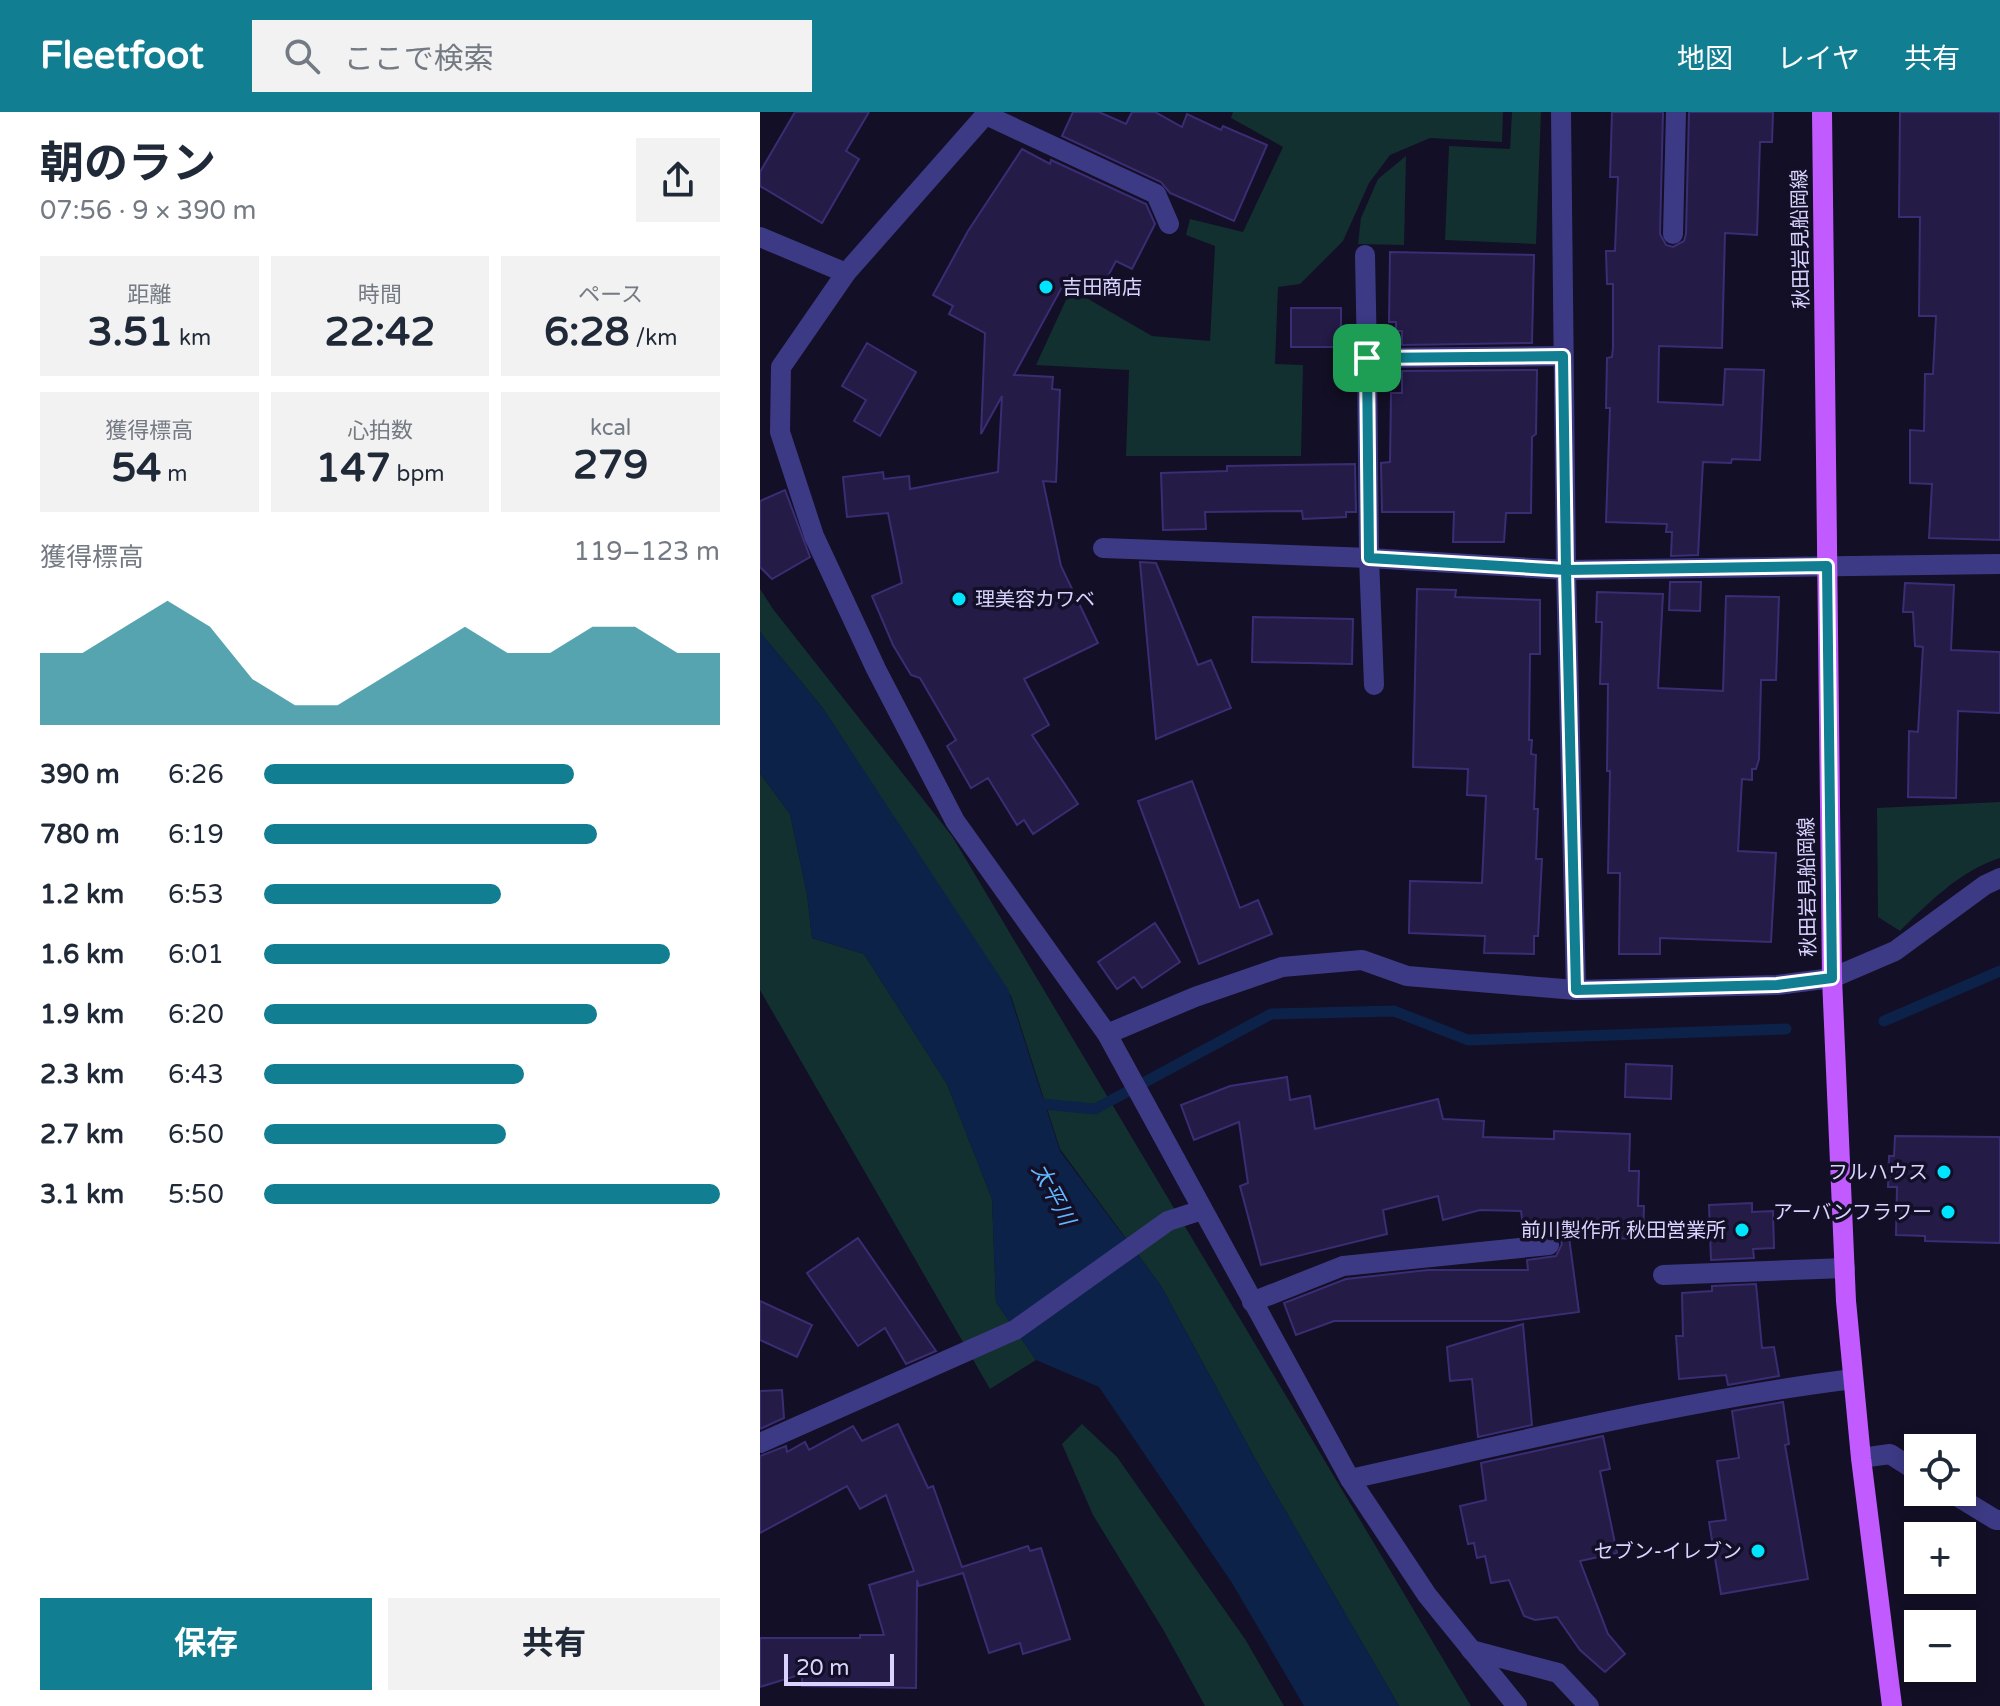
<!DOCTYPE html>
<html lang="ja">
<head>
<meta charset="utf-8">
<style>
	:root { --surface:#fff; --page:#f2f2f3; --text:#1f2937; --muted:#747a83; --accent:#117e91 }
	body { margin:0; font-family:"Varela Round","Noto Sans JP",sans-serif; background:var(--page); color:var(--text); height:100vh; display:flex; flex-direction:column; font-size:30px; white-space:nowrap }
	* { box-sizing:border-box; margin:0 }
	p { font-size:26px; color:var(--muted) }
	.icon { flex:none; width:44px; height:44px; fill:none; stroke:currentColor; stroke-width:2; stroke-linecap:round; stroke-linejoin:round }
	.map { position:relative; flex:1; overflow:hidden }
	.sheet { display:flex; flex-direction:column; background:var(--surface); width:760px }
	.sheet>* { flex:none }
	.fabs { position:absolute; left:1144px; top:1322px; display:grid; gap:16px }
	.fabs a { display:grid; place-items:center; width:72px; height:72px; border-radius:0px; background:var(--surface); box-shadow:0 4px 12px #0003; font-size:40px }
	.scale { position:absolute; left:24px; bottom:20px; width:110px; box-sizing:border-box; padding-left:8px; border:4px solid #d9d4ff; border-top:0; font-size:22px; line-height:28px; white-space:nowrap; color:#d9d4ff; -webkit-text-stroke:6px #130f26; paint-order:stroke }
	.pin { position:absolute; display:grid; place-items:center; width:68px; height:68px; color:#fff; margin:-34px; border-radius:16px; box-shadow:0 4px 12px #0006 }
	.round { display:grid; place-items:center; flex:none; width:84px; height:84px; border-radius:0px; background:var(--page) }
	.head { display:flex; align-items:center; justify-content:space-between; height:136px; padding:0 40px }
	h1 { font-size:44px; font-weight:700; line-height:60px }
	.metrics { display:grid; grid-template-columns:repeat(3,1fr); gap:12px; height:136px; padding:8px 40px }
	.metrics div { display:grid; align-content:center; border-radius:0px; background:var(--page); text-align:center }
	.metrics b { font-size:40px; font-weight:700 }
	.metrics small { font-size:22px; font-weight:400 }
	.metrics p { font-size:22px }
	.chart { height:224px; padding:16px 40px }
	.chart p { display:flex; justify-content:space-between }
	.chart svg { width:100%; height:144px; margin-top:8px; fill:var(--accent); opacity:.7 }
	.action { display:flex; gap:16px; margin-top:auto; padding:16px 40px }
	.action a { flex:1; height:92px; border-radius:0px; background:var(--accent); color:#fff; font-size:32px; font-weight:700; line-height:92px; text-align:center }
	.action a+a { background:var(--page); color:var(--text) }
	ul { padding:0 40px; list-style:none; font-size:26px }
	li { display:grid; grid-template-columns:128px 96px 1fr; align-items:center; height:60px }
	li i { height:20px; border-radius:10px; background:var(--accent) }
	header { display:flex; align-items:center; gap:48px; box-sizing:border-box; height:112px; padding:0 40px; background:var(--accent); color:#fff }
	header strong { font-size:38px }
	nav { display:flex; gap:44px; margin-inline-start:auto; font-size:28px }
	.search { width:560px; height:72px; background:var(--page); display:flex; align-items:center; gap:20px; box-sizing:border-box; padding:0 28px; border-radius:0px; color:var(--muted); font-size:30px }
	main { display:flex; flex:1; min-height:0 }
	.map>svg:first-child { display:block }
	.green { fill:#12302f }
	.water { fill:#0c2248 }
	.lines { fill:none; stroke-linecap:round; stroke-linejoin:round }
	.stream { stroke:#0c2248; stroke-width:11 }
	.building { fill:#241b47; stroke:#3b2d73; stroke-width:2 }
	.minor { stroke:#3d3a85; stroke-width:20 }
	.primary { stroke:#c25bff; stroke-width:20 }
	.route-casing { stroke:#fff; stroke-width:16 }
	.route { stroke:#117e91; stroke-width:10 }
	.poi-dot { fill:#00e5ff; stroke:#130f26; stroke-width:3 }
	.labels { text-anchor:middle; stroke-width:7; stroke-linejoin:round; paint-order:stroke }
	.street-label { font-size:20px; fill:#d9d4ff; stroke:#130f26 }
	.poi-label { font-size:20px; fill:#d9d4ff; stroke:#130f26; text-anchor:end }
	.water-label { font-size:22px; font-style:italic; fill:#62b6ff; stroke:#130f26 }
</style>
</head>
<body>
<header>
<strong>Fleetfoot</strong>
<div class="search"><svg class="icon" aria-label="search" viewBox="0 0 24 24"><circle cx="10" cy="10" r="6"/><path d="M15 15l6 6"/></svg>ここで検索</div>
<nav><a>地図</a><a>レイヤ</a><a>共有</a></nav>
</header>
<main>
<section class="sheet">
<div class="head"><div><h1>朝のラン</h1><p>07:56 · 9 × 390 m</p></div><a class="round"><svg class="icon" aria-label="share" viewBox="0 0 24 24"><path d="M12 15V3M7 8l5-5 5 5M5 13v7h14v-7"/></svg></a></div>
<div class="metrics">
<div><p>距離</p><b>3.51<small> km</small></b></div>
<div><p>時間</p><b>22:42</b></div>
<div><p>ペース</p><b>6:28<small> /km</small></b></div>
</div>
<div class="metrics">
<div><p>獲得標高</p><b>54<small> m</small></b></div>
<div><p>心拍数</p><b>147<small> bpm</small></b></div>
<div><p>kcal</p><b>279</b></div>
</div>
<div class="chart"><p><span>獲得標高</span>119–123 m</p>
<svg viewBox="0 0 160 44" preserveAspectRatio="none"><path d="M0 44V22L10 22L20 14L30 6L40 14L50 30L60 38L70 38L80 30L90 22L100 14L110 22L120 22L130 14L140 14L150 22L160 22V44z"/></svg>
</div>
<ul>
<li><b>390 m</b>6:26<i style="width:68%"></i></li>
<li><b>780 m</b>6:19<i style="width:73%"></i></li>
<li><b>1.2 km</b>6:53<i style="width:52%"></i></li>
<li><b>1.6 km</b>6:01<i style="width:89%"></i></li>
<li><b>1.9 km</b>6:20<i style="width:73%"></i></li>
<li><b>2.3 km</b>6:43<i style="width:57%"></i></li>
<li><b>2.7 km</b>6:50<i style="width:53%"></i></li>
<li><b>3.1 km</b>5:50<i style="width:100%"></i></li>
</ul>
<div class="action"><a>保存</a><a>共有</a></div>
</section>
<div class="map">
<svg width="1240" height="1594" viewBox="0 0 1240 1594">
	<rect width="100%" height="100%" fill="#130f26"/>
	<g class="green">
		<path d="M 473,0 L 743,0 L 742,30 L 670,26 L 630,43 L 609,71 L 583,129 L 540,172 L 518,175 L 515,252 L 543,253 L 541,344 L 366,344 L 369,258 L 276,253 L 311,177 L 392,224 L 450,229 L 455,134 L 426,123 L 430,107 L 483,120 L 523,35 L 471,6 Z"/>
		<path d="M 752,0 L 781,0 L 776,132 L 685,128 L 689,34 L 750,37 Z"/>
		<path d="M 646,44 L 644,133 L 598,132 L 601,106 L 618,67 Z"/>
		<path d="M 0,477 L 13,497 L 192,724 L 711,1594 L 639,1594 L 497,1350 L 401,1174 L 300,1037 L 251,884 L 62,595 L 0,520 Z"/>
		<path d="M 0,661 L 30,702 L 47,782 L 52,826 L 104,842 L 187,972 L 232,1087 L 236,1190 L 276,1248 L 230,1277 L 0,878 Z"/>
		<path d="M 1240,690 L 1240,746 C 1201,758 1169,790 1140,819 L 1118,805 L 1117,696 Z"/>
		<path d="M 322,1312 L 357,1345 L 485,1527 L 524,1594 L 445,1594 L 404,1519 L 333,1403 L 302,1332 Z"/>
	</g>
	<path class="water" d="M 0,520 L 62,595 L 248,877 L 300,1039 L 401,1174 L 497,1350 L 639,1594 L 544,1594 L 472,1471 L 339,1275 L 276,1248 L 236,1190 L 232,1087 L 187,972 L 104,842 L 52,826 L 47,782 L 30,702 L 0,661 Z"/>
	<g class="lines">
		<g class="stream">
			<path d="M 1124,909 L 1240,859"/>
			<path d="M 272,991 L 335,997 L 511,902 L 634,899 L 708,928 L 1026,917"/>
		</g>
	</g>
	<g class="building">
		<path d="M 35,0 L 109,0 L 86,39 L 99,47 L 62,111 L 0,74 L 0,60 Z"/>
		<path d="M 313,0 L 339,0 L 366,12 L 372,0 L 395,0 L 422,15 L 427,2 L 461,18 L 463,14 L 507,33 L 474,109 L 410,81 L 401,70 L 302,24 Z"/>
		<path d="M 852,0 L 903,0 L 900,122 L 906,133 L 913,135 L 924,129 L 926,122 L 929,0 L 1013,0 L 1012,30 L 1000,30 L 997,123 L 965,121 L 962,236 L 899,234 L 898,290 L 963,293 L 965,257 L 1004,258 L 1000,348 L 972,347 L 971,351 L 943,350 L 938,443 L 911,444 L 912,420 L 906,420 L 907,412 L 846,410 L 850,296 L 846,296 L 847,246 L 852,245 L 853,235 L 853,172 L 847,172 L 846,139 L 855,139 L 858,65 L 850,65 Z"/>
		<path d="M 1140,0 L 1240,0 L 1240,428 L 1169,426 L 1172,372 L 1150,371 L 1150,318 L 1164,319 L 1165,262 L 1173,262 L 1176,204 L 1159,204 L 1160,105 L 1139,105 Z"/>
		<path d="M 262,37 L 290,52 L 291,48 L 386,92 L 395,112 L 372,157 L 356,149 L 339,181 L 308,164 L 254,263 L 293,265 L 292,277 L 300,278 L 296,370 L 283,369 L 301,454 L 338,531 L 264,567 L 289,613 L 272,623 L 318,692 L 273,722 L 264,708 L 257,713 L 228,666 L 211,676 L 187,634 L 196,628 L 160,566 L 151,563 L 133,533 L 112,484 L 142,471 L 128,401 L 87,405 L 83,365 L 123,360 L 124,367 L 149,364 L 150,377 L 238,360 L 242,284 L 221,322 L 225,221 L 189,202 L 193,194 L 173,183 L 208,119 Z"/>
		<path d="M 630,140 L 774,143 L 772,231 L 642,233 L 642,219 L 636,219 L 636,210 L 629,210 Z"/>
		<rect x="531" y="196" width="50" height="39"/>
		<path d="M 107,231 L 156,260 L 120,324 L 94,309 L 106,288 L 82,274 Z"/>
		<path d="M 777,258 L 776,322 L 772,325 L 771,401 L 746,401 L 744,430 L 693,430 L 694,400 L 622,400 L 621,351 L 630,350 L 631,281 L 642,281 L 642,259 Z"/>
		<path d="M 595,352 L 596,400 L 586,400 L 586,405 L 543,407 L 542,399 L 445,400 L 446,417 L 403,418 L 401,361 L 467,359 L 467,354 Z"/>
		<path d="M 25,378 L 50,445 L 12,467 L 0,455 L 0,389 Z"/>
		<path d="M 380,450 L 396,451 L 438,553 L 451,548 L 471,596 L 396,627 Z"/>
		<path d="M 910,470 L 941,470 L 940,499 L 909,498 Z"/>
		<path d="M 1145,471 L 1194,473 L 1191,538 L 1240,540 L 1240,601 L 1198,599 L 1196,686 L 1148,685 L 1149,619 L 1158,620 L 1163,535 L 1155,534 L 1153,500 L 1143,500 Z"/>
		<path d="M 657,477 L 696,478 L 695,485 L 780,488 L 780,542 L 770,542 L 769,628 L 772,628 L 771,642 L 776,643 L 774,697 L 778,697 L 776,747 L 782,747 L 778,824 L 774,824 L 774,842 L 724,841 L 725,824 L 649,821 L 650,769 L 722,771 L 726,684 L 707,683 L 708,657 L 653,655 Z"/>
		<path d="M 837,480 L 903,482 L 898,576 L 963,579 L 966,484 L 1019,485 L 1016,568 L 1001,568 L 999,647 L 996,657 L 992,657 L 992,668 L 982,667 L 978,739 L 1016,741 L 1011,830 L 900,826 L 900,842 L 859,842 L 860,761 L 848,761 L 850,659 L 847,659 L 848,572 L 840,572 L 842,510 L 836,510 Z"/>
		<path d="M 493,505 L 593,507 L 592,552 L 492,550 Z"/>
		<path d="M 432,669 L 480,796 L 498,788 L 512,822 L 439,852 L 378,689 Z"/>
		<path d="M 395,811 L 420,850 L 382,876 L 374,865 L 357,877 L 338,850 Z"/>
		<path d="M 866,952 L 912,954 L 911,987 L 865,985 Z"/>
		<path d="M 527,965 L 530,988 L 550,984 L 555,1017 L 678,987 L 683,1007 L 724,1009 L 723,1025 L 794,1027 L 794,1019 L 870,1022 L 869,1059 L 879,1059 L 878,1094 L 884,1094 L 883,1127 L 809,1125 L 819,1200 L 751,1209 L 574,1209 L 536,1223 L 524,1191 L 586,1167 L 668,1158 L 768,1158 L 767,1148 L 796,1144 L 802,1132 L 800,1126 L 794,1121 L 764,1122 L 761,1099 L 720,1098 L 683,1108 L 678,1084 L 623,1098 L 627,1122 L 501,1153 L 480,1074 L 488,1071 L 479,1010 L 434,1028 L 421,993 L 470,974 Z"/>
		<path d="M 1135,1024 L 1240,1025 L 1240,1131 L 1165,1129 L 1165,1124 L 1136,1123 L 1137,1075 L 1128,1075 L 1129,1044 L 1134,1044 Z"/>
		<path d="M 992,1091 L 992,1100 L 1013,1099 L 1014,1136 L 993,1137 L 994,1146 L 951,1148 L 949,1093 Z"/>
		<path d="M 98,1126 L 176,1239 L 146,1252 L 125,1216 L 98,1234 L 47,1161 Z"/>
		<path d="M 996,1172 L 1002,1236 L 1014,1235 L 1019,1264 L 968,1273 L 966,1263 L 919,1267 L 916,1224 L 923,1224 L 922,1181 L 952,1179 L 952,1174 Z"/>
		<path d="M 0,1189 L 52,1213 L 37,1245 L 0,1228 Z"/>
		<path d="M 763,1212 L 772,1313 L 718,1325 L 712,1267 L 690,1269 L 687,1235 Z"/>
		<path d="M 22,1278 L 24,1306 L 0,1317 L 0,1279 Z"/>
		<path d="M 1023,1290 L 1029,1332 L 1025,1333 L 1048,1467 L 961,1482 L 949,1410 L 966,1408 L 957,1349 L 979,1346 L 972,1299 Z"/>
		<path d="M 138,1312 L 168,1376 L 173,1374 L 202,1455 L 268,1434 L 270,1439 L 281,1436 L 310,1527 L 263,1542 L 260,1531 L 229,1541 L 203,1461 L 159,1474 L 157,1468 L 156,1576 L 42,1574 L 42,1562 L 0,1575 L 0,1526 L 100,1526 L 100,1523 L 124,1523 L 109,1473 L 154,1459 L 126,1383 L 100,1397 L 87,1374 L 0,1421 L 0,1344 L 26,1334 L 27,1340 L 45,1330 L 49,1338 L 93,1314 L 102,1329 Z"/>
		<path d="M 843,1324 L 850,1357 L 840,1359 L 857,1441 L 820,1449 L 848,1522 L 865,1542 L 845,1560 L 820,1538 L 797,1505 L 775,1508 L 764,1504 L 749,1468 L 731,1471 L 725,1444 L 717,1446 L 714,1431 L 708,1432 L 700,1394 L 726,1388 L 721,1351 Z"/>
	</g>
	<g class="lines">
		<g class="minor">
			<path d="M 228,0 L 86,161 L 21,255 L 20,320 L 54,424 L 116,557 L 195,709 L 347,922 L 590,1367 L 667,1483 L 757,1594"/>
			<path d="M 801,0 L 806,458 L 816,878"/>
			<path d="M 226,3 L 396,82 L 409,112"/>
			<path d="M 913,122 L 916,0"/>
			<path d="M 0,125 L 86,161"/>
			<path d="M 605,143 L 607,246"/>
			<path d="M 343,436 L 609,446 L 806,458 L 1240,452"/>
			<path d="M 614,573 L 609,446 L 607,246 L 803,244"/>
			<path d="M 347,922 L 435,885 L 522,855 L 602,848 L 647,864 L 816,878 L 1017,873 L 1072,866 L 1135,839 L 1225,773 L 1240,766"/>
			<path d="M 903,1163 L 1085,1156"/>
			<path d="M 492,1190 L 583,1154 L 789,1133"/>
			<path d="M 0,1331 L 255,1218 L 408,1109 L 442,1098"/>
			<path d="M 1101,1346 L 1130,1342 L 1158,1360"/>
			<path d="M 590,1367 C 757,1330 924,1288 1093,1267"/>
			<path d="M 1190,1380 L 1236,1408 L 1240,1408"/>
			<path d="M 711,1538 L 798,1561 L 829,1594"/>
		</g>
		<path class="primary" d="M 1062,0 L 1072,866 L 1086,1189 L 1101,1346 L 1132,1594"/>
	</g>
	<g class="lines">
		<g class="route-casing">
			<path id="route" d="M 607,246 L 609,446 L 806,458 L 816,878 L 1017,873 L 1072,866 L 1067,454 L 806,458 L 803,244 L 607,246"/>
		</g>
		<use href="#route" class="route"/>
	</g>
	<g class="poi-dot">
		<circle cx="286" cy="175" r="8"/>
		<circle cx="199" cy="487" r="8"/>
		<circle cx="1184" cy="1060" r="8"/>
		<circle cx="1188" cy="1100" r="8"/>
		<circle cx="982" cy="1118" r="8"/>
		<circle cx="998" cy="1439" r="8"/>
	</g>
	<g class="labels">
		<g class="street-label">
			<text transform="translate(1040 127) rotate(-91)" y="7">秋田岩見船岡線</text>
			<text transform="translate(1047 775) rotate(-91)" y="7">秋田岩見船岡線</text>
		</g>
		<g class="poi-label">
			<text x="302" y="182" text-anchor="start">吉田商店</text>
			<text x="215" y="494" text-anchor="start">理美容カワベ</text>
			<text x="1168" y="1067">フルハウス</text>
			<text x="1172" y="1107">アーバンフラワー</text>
			<text x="966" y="1125">前川製作所 秋田営業所</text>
			<text x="982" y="1446">セブン-イレブン</text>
		</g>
		<g class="water-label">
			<text transform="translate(294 1082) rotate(62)" y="8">太平川</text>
		</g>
	</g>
</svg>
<div class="fabs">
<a><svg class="icon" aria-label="locate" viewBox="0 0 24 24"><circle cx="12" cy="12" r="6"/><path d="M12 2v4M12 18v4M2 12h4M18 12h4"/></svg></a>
<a>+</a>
<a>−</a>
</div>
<div class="scale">20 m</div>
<div class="pin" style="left:607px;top:246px;background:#1e9e55"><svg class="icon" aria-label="arrive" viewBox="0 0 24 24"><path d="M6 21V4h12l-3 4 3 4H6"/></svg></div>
</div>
</main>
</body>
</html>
